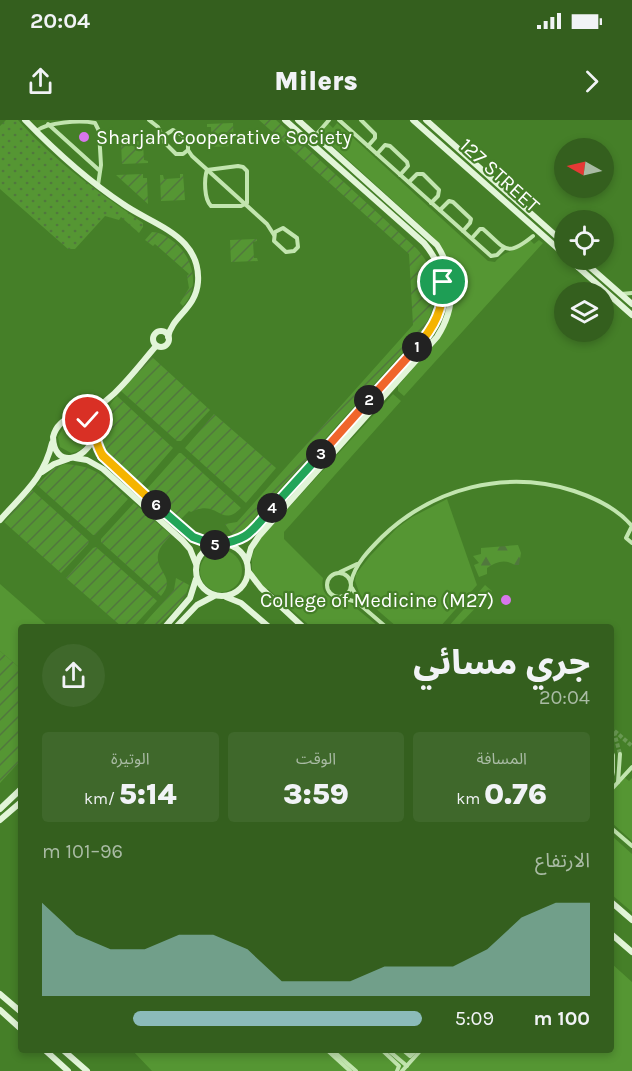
<!DOCTYPE html>
<html lang="ar">
<head>
<meta charset="utf-8">
<style>
	:root { --surface:#345f1e; --page:#3f682b; --text:#f1f3f6; --muted:#a9bba4; --accent:#8bbbb9 }
	body { margin:0; font-family:Karla,"Noto Sans Arabic",sans-serif; background:var(--page); color:var(--text); direction:rtl; height:100vh; display:flex; flex-direction:column; font-size:22px; white-space:nowrap }
	* { box-sizing:border-box; margin:0 }
	p { font-size:20px; color:var(--muted) }
	.icon { flex:none; width:33px; height:33px; fill:none; stroke:currentColor; stroke-width:2; stroke-linecap:round; stroke-linejoin:round }
	.map { position:relative; flex:1; overflow:hidden; direction:ltr }
	.details { position:absolute; left:18px; top:504px; width:596px; height:429px; display:flex; flex-direction:column; background:var(--surface); border-radius:6px; box-shadow:0 3px 9px #0003; direction:rtl }
	.details>* { flex:none }
	.needle { width:39px; rotate:278deg }
	.controls { position:absolute; left:554px; top:18px; display:grid; gap:12px }
	.controls a { display:grid; place-items:center; width:60px; height:60px; border-radius:50%; background:var(--surface); box-shadow:0 3px 9px #0003; font-size:30px }
	.pin { position:absolute; display:grid; place-items:center; width:51px; height:51px; color:#fff; margin:-26px; border:3px solid #fff; border-radius:50%; box-shadow:0 2px 6px #0007 }
	.km { position:absolute; width:30px; height:30px; margin:-15px; border-radius:50%; background:#222; color:#fff; font-size:16px; line-height:30px; text-align:center }
	.round { display:grid; place-items:center; flex:none; width:63px; height:63px; border-radius:32px; background:var(--page) }
	.head { display:flex; align-items:center; justify-content:space-between; height:102px; padding:0 24px }
	h1 { font-size:33px; font-weight:800; line-height:45px }
	.stats { display:grid; grid-template-columns:repeat(3,1fr); gap:9px; height:102px; padding:6px 24px }
	.stats div { display:grid; align-content:center; border-radius:6px; background:var(--page); text-align:center }
	.stats b { font-size:30px; font-weight:800 }
	.stats small { font-size:16px; font-weight:400 }
	.stats p { font-size:16px }
	.chart { height:168px; padding:12px 24px }
	.chart p { display:flex; justify-content:space-between }
	.chart svg { width:100%; height:108px; margin-top:6px; fill:var(--accent); opacity:.7 }
	ul { padding:0 24px; list-style:none; font-size:20px }
	li { display:grid; grid-template-columns:96px 72px 1fr; align-items:center; height:45px }
	li i { height:15px; border-radius:8px; background:var(--accent) }
	.status { display:flex; justify-content:space-between; align-items:center; height:42px; padding:0 30px; background:var(--surface); direction:ltr }
	.status svg { height:16px; fill:currentColor }
	header { display:flex; justify-content:space-between; align-items:center; height:78px; padding:0 24px; background:var(--surface); font-size:27px; font-weight:800 }
	.map>svg:first-child { display:block }
	.grass { fill:#559633 }
	.forest { fill:url(#forest-firs) }
	.park { fill:url(#park-dots) }
	.garden { fill:url(#garden-furrows) }
	.lines { fill:none; stroke-linecap:round; stroke-linejoin:round }
	.street-tunnel { stroke:#6a9953; stroke-width:4; stroke-dasharray:4 2; stroke-linecap:butt }
	.street { stroke:#c2e5af; stroke-width:4 }
	.secondary { stroke:#e2f5d8; stroke-width:6 }
	.split-1-casing { stroke:#fff; stroke-width:12 }
	.split-2-casing { stroke:#fff; stroke-width:12 }
	.split-3-casing { stroke:#fff; stroke-width:12 }
	.split-4-casing { stroke:#fff; stroke-width:12 }
	.split-5-casing { stroke:#fff; stroke-width:12 }
	.split-6-casing { stroke:#fff; stroke-width:12 }
	.split-7-casing { stroke:#fff; stroke-width:12 }
	.split-8-casing { stroke:#fff; stroke-width:12 }
	.split-1 { stroke:#f5b400; stroke-width:8 }
	.split-2 { stroke:#f0652b; stroke-width:8 }
	.split-3 { stroke:#f0652b; stroke-width:8 }
	.split-4 { stroke:#22a559; stroke-width:8 }
	.split-5 { stroke:#22a559; stroke-width:8 }
	.split-6 { stroke:#22a559; stroke-width:8 }
	.split-7 { stroke:#f5b400; stroke-width:8 }
	.split-8 { stroke:#f5b400; stroke-width:8 }
	.poi-dot { fill:#d776ec; stroke:#457f28; stroke-width:2 }
	.labels { text-anchor:middle; stroke-width:4.5; stroke-linejoin:round; paint-order:stroke }
	.poi-label { font-size:20px; fill:#fff; stroke:#457f28; text-anchor:start }
	.street-label { font-size:20px; fill:#fff; stroke:#457f28 }
</style>
</head>
<body>
<div class="status"><b>20:04</b><svg viewBox="0 0 49 12"><path d="M0 12V9h3v3zM5 12V6h3v6zM10 12V3h3v9zM15 12V0h3v12zM26 1h20v11H26zM47 4h2v5h-2z"/></svg></div>
<header><svg class="icon" aria-label="forward" viewBox="0 0 24 24"><path d="M9 5l7 7-7 7"/></svg>Milers<svg class="icon" aria-label="share" viewBox="0 0 24 24"><path d="M12 15V3M7 8l5-5 5 5M5 13v7h14v-7"/></svg></header>
<div class="map">
<svg width="632" height="951" viewBox="0 0 632 951">
	<defs>
		<pattern id="forest-firs" width="22" height="20" patternUnits="userSpaceOnUse" patternTransform="scale(1.5)"><rect width="22" height="20" fill="#559633"/><path d="M5 1l3.5 6h-7zM16 11l3.5 6h-7z" fill="#51783d"/></pattern>
		<pattern id="park-dots" width="8" height="8" patternUnits="userSpaceOnUse" patternTransform="scale(1.5)"><rect width="8" height="8" fill="#559633"/><path d="M2 2h.1M6 6h.1" fill="none" stroke="#51783d" stroke-width="1.8" stroke-linecap="round"/></pattern>
		<pattern id="garden-furrows" width="10" height="10" patternUnits="userSpaceOnUse" patternTransform="scale(1.5)"><rect width="10" height="10" fill="#559633"/><path d="M-1 1l2-2M0 10L10 0M9 11l2-2" fill="none" stroke="#51783d"/></pattern>
	</defs>
	<rect width="100%" height="100%" fill="#457f28"/>
	<g class="grass">
		<path d="M 328,3 L 333,8 L 337,3 L 488,141 L 495,142 C 508,127 516,134 530,120 L 534,124 L 539,120 L 543,123 L 404,276 L 398,271 L 398,266 L 435,223 L 454,168 L 452,151 L 446,135 L 432,116 L 324,18 L 323,10 Z"/>
		<path d="M 393,274 L 401,281 L 284,412 L 284,419 L 323,458 C 321,469 324,476 335,480 L 345,479 L 379,507 L 311,507 L 268,469 L 264,469 L 255,457 L 252,450 L 252,436 L 258,421 Z"/>
		<path d="M 73,301 L 84,304 C 94,317 86,331 71,333 L 60,327 L 58,317 L 63,308 Z"/>
		<path d="M 447,379 L 477,465 L 440,507 L 397,507 L 360,475 L 355,461 L 356,454 L 370,436 L 397,408 L 412,397 Z"/>
		<circle cx="221" cy="451" r="21"/>
		<path d="M 0,464 L 49,507 L 21,507 L 21,549 L 0,531 Z"/>
		<path d="M 485,465 L 492,471 L 457,507 L 448,507 Z"/>
		<path d="M 624,657 L 629,661 L 632,658 L 632,721 L 611,702 L 611,673 Z"/>
		<path d="M 611,715 L 632,734 L 632,792 L 611,774 Z"/>
		<path d="M 611,843 L 632,862 L 632,951 L 152,951 L 132,930 L 610,930 Z"/>
	</g>
	<path class="forest" d="M 518,425 L 521,433 L 519,445 L 515,445 C 505,439 497,441 487,448 L 487,454 L 479,457 L 474,445 L 479,443 L 473,436 L 481,434 L 481,428 Z"/>
	<path class="park" d="M 6,0 L 18,0 C 54,41 98,72 143,103 L 143,107 L 139,113 L 121,97 L 119,100 L 105,96 L 75,129 L 68,129 L 0,69 L 0,6 Z"/>
	<g class="garden">
		<path d="M 259,0 L 276,0 L 417,129 C 441,156 440,183 421,212 L 253,399 C 252,408 241,413 234,417 L 225,404 L 237,402 L 413,205 L 409,134 Z"/>
		<path d="M 233,3 L 234,26 L 208,27 L 208,24 L 212,24 L 211,7 L 207,7 L 207,4 Z"/>
		<path d="M 146,21 L 146,23 L 143,24 L 144,40 L 148,41 L 148,43 L 122,44 L 121,22 Z"/>
		<path d="M 143,54 L 143,58 L 147,58 L 148,84 L 116,55 Z"/>
		<path d="M 180,54 L 183,54 L 185,80 L 161,81 L 160,55 L 163,55 L 164,59 L 180,58 Z"/>
		<path d="M 152,112 C 159,112 164,115 170,119 C 192,133 202,166 183,186 L 180,183 L 189,168 L 187,156 L 189,154 L 155,124 L 153,126 L 145,120 Z"/>
		<path d="M 257,119 L 257,121 L 253,122 L 254,138 L 257,138 L 258,141 L 231,142 L 230,120 Z"/>
		<path d="M 152,237 L 210,290 L 181,321 L 177,321 L 121,271 Z"/>
		<path d="M 117,276 L 173,328 L 141,365 C 109,336 81,318 117,276 Z"/>
		<path d="M 214,294 L 276,348 L 246,383 L 185,328 Z"/>
		<path d="M 179,333 L 181,333 L 241,388 C 220,409 219,378 191,392 L 189,391 L 180,400 L 146,370 Z"/>
		<path d="M 65,344 C 98,346 105,358 128,379 L 95,415 L 93,415 L 37,365 L 54,348 Z"/>
		<path d="M 32,370 L 89,421 L 88,424 L 61,453 L 4,402 Z"/>
		<path d="M 134,383 L 171,415 C 167,420 161,425 159,431 C 152,451 178,456 161,476 L 101,422 L 101,419 Z"/>
		<path d="M 96,427 L 157,481 L 133,507 L 122,507 L 66,458 L 93,428 Z"/>
		<path d="M 176,458 L 189,465 L 186,474 L 179,485 L 157,507 L 141,507 L 174,470 Z"/>
		<path d="M 0,531 L 21,549 L 21,640 L 0,663 Z"/>
	</g>
	<g class="lines">
		<g class="street-tunnel">
			<path d="M 610,607 L 632,626"/>
			<path d="M 614,612 L 620,634"/>
			<path d="M 610,627 L 613,635"/>
		</g>
		<g class="street">
			<path d="M 149,0 L 158,7 L 163,18"/>
			<path d="M 339,0 L 491,136 L 497,135 L 504,128"/>
			<path d="M 361,0 L 375,14 L 375,18 L 368,26"/>
			<path d="M 48,4 L 100,51"/>
			<path d="M 173,10 L 182,15 L 188,23 L 188,30 L 183,34 L 176,34 L 164,22 L 165,15 Z"/>
			<path d="M 36,11 C 48,2 80,0 95,3 L 99,11 L 101,45 L 98,65"/>
			<path d="M 316,15 L 329,0"/>
			<path d="M 188,30 L 192,36 L 267,104 L 274,115"/>
			<path d="M 377,34 L 385,25 L 390,26 L 407,42 L 408,46 L 400,55"/>
			<path d="M 238,46 L 243,47 L 247,51 L 247,83 L 241,86 L 211,86 C 204,79 204,59 207,50 Z"/>
			<path d="M 409,62 L 417,54 L 423,54 L 439,70 L 438,76 L 431,83"/>
			<path d="M 440,90 L 449,81 L 453,82 L 471,99 L 470,103 L 463,111"/>
			<path d="M 283,108 L 297,118 L 298,127 L 294,131 L 286,132 L 274,121 L 275,112 Z"/>
			<path d="M 472,118 L 480,109 L 483,109 C 506,129 506,138 533,116"/>
			<path d="M 621,174 L 632,173"/>
			<path d="M 340,452 L 357,444"/>
			<circle cx="339" cy="465" r="12"/>
			<path d="M 351,462 C 355,444 369,430 382,417 C 433,368 505,349 574,371 C 595,378 617,388 632,406 L 626,418 L 632,423"/>
			<path d="M 352,468 L 360,482"/>
			<path d="M 342,478 L 357,482 L 386,507"/>
			<path d="M 618,662 L 620,634"/>
			<path d="M 610,664 L 613,652 L 613,635"/>
			<path d="M 610,671 L 632,647"/>
			<path d="M 610,707 L 632,726"/>
			<path d="M 327,930 L 350,951"/>
			<path d="M 332,930 L 356,951"/>
			<path d="M 382,930 L 399,946 L 397,951"/>
			<path d="M 388,930 L 407,946"/>
			<path d="M 403,930 L 410,936 L 416,930"/>
			<path d="M 402,951 L 421,930"/>
		</g>
		<g class="secondary">
			<path d="M 25,0 C 55,31 87,60 123,84 C 141,97 170,107 185,124 C 194,134 199,148 198,162 C 196,189 172,196 168,217"/>
			<path d="M 413,0 L 564,134"/>
			<path d="M 426,0 L 564,123"/>
			<path d="M 570,140 L 632,195"/>
			<path d="M 582,140 L 632,184"/>
			<circle cx="161" cy="219" r="8"/>
			<path d="M 79,295 C 109,288 136,249 156,226"/>
			<path d="M 75,296 C 88,297 94,305 94,317 C 85,341 54,349 53,317 C 56,305 64,299 75,296 Z"/>
			<path d="M 94,311 L 104,284"/>
			<path d="M 94,317 L 98,328 L 108,342 L 188,414 L 213,425"/>
			<path d="M 75,338 L 87,340 L 103,349 L 182,420 L 190,429 L 196,444"/>
			<path d="M 42,352 L 54,344 L 68,339"/>
			<path d="M 0,400 C 23,374 44,358 52,323"/>
			<circle cx="222" cy="450" r="26"/>
			<path d="M 226,424 L 243,418 L 252,410 L 423,219 C 449,190 449,152 424,123 L 285,0"/>
			<path d="M 247,442 L 251,428 L 259,416 L 437,217 C 456,188 456,155 437,125 L 298,0"/>
			<path d="M 248,451 L 261,468 L 303,507"/>
			<path d="M 226,477 L 241,483 L 269,507"/>
			<path d="M 165,507 L 190,478 L 196,459"/>
			<path d="M 176,507 L 197,485 L 214,476"/>
			<path d="M 0,689 L 21,669"/>
			<path d="M 0,700 L 21,682"/>
			<path d="M 610,781 L 632,800"/>
			<path d="M 610,813 L 632,832"/>
			<path d="M 0,874 L 21,892"/>
			<path d="M 0,890 L 21,909"/>
			<path d="M 45,930 L 68,951"/>
			<path d="M 63,930 L 87,951"/>
		</g>
	</g>
	<g class="lines">
		<g class="split-1-casing">
			<path id="split-1" d="M 417,227 C 434,207 444,189 443,162"/>
		</g>
		<g class="split-2-casing">
			<path id="split-2" d="M 369,280 L 417,227"/>
		</g>
		<g class="split-3-casing">
			<path id="split-3" d="M 321,334 L 369,280"/>
		</g>
		<g class="split-4-casing">
			<path id="split-4" d="M 272,388 L 321,334"/>
		</g>
		<g class="split-5-casing">
			<path id="split-5" d="M 215,425 C 249,420 250,413 272,388"/>
		</g>
		<g class="split-6-casing">
			<path id="split-6" d="M 156,385 L 193,417 L 215,425"/>
		</g>
		<g class="split-7-casing">
			<path id="split-7" d="M 103,336 L 156,385"/>
		</g>
		<g class="split-8-casing">
			<path id="split-8" d="M 88,300 C 96,311 95,325 103,336"/>
		</g>
		<use href="#split-1" class="split-1"/>
		<use href="#split-2" class="split-2"/>
		<use href="#split-3" class="split-3"/>
		<use href="#split-4" class="split-4"/>
		<use href="#split-5" class="split-5"/>
		<use href="#split-6" class="split-6"/>
		<use href="#split-7" class="split-7"/>
		<use href="#split-8" class="split-8"/>
	</g>
	<g class="poi-dot">
		<circle cx="84" cy="17" r="6"/>
		<circle cx="506" cy="480" r="6"/>
	</g>
	<g class="labels">
		<g class="poi-label">
			<text x="96" y="24">Sharjah Cooperative Society</text>
			<text x="494" y="487" text-anchor="end">College of Medicine (M27)</text>
		</g>
		<g class="street-label">
			<text transform="translate(500 55) rotate(42)" y="7">127 STREET</text>
		</g>
	</g>
</svg>
<div class="controls">
<a><svg class="needle" viewBox="-14 -14 28 28"><path d="M0-13l5 13h-10z" fill="#e53935"/><path d="M0 13l5-13h-10z" fill="#a9bba4"/></svg></a>
<a><svg class="icon" aria-label="locate" viewBox="0 0 24 24"><circle cx="12" cy="12" r="6"/><path d="M12 2v4M12 18v4M2 12h4M18 12h4"/></svg></a>
<a><svg class="icon" aria-label="layers" viewBox="0 0 24 24"><path d="M12 4l9 5-9 5-9-5zM3 14l9 5 9-5"/></svg></a>
</div>
<div class="pin" style="left:443px;top:162px;background:#1e9e55"><svg class="icon" aria-label="arrive" viewBox="0 0 24 24"><path d="M6 21V4h12l-3 4 3 4H6"/></svg></div>
<div class="pin" style="left:88px;top:300px;background:#d93025"><svg class="icon" aria-label="check" viewBox="0 0 24 24"><path d="M5 12l5 5 9-10"/></svg></div>
<b class="km" style="left:417px;top:227px">1</b>
<b class="km" style="left:369px;top:280px">2</b>
<b class="km" style="left:321px;top:334px">3</b>
<b class="km" style="left:272px;top:388px">4</b>
<b class="km" style="left:215px;top:425px">5</b>
<b class="km" style="left:156px;top:385px">6</b>
<section class="details">
<div class="head"><div><h1>جري مسائي</h1><p>20:04</p></div><a class="round"><svg class="icon" aria-label="share" viewBox="0 0 24 24"><path d="M12 15V3M7 8l5-5 5 5M5 13v7h14v-7"/></svg></a></div>
<div class="stats">
<div><p>المسافة</p><b>0.76<small> km</small></b></div>
<div><p>الوقت</p><b>3:59</b></div>
<div><p>الوتيرة</p><b>5:14<small> /km</small></b></div>
</div>
<div class="chart"><p><span>الارتفاع</span>96–101 m</p>
<svg viewBox="0 0 160 44" preserveAspectRatio="none"><path d="M0 44V6L10 19L20 25L30 25L40 19L50 19L60 25L70 38L80 38L90 38L100 32L110 32L120 32L130 25L140 12L150 6L160 6V44z"/></svg>
</div>
<ul>
<li><b>100 m</b>5:09<i style="width:76%"></i></li>
</ul>
</section>
</div>
</body>
</html>
